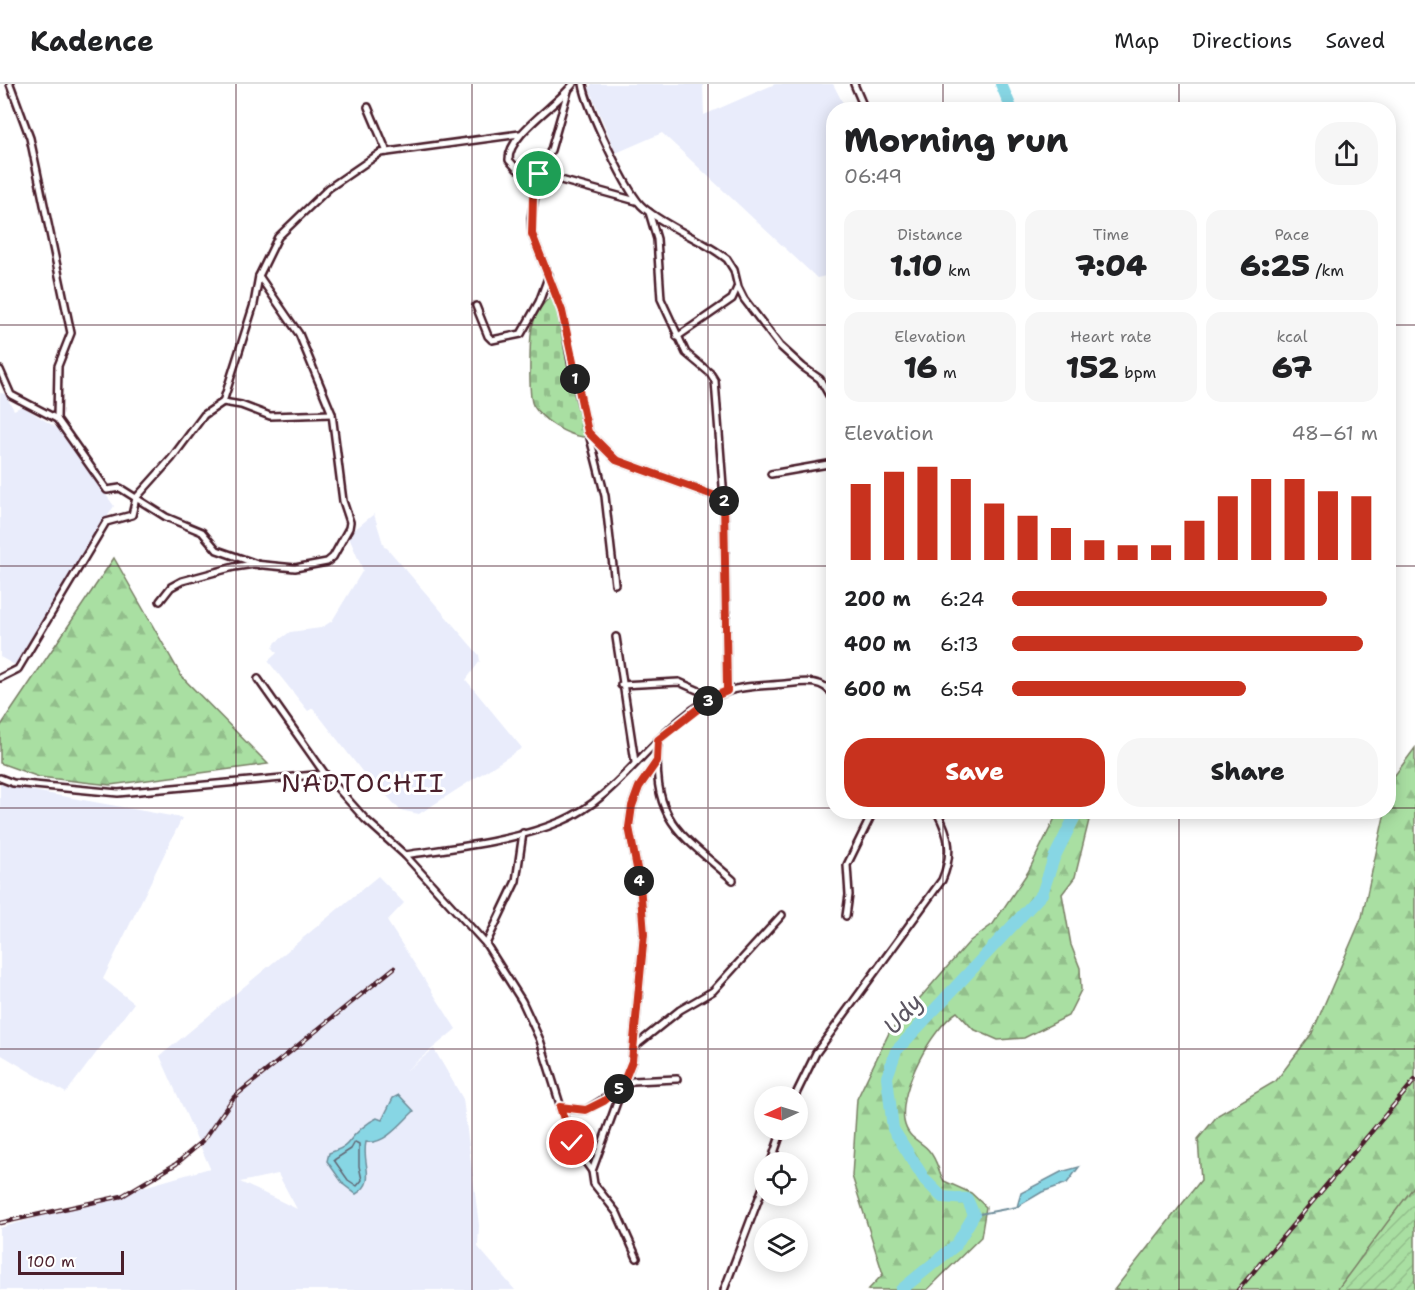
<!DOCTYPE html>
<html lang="en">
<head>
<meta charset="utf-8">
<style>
	:root { --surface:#fff; --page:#f6f6f6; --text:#202124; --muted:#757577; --line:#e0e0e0; --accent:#c8321e }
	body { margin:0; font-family:"Shantell Sans",sans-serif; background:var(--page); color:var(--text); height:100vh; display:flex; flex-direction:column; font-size:22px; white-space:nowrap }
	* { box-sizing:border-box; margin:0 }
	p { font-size:20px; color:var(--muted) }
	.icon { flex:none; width:33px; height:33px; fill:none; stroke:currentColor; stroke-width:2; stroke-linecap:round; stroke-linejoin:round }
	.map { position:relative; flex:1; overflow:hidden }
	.details { position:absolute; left:826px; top:18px; width:570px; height:717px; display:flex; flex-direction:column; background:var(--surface); border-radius:24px; box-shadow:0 3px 15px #0003 }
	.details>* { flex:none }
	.needle { width:39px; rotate:266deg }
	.buttons { position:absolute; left:754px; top:1002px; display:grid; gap:12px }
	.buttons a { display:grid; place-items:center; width:54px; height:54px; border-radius:50%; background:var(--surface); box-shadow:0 3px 15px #0003; font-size:30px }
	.scale { position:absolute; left:18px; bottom:15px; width:106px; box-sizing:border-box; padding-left:6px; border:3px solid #4a1f2b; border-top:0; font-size:16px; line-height:21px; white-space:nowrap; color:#4a1f2b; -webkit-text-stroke:4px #fff; paint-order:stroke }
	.pin { position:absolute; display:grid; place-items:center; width:51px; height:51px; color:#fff; margin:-26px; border:3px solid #fff; border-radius:50%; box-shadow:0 2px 6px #0007 }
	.km { position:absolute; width:30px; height:30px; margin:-15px; border-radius:50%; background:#222; color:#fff; font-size:16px; line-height:30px; text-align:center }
	.round { display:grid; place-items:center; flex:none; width:63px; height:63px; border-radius:24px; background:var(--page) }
	.summary { display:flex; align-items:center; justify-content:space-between; height:102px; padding:0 18px }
	h1 { font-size:33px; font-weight:800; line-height:45px }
	.figures { display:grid; grid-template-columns:repeat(3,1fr); gap:9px; height:102px; padding:6px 18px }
	.figures div { display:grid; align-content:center; border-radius:15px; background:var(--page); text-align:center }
	.figures b { font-size:30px; font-weight:800 }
	.figures small { font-size:16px; font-weight:400 }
	.figures p { font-size:16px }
	.chart { height:168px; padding:12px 18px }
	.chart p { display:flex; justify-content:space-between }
	.chart svg { width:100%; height:108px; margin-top:6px; stroke:var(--accent); stroke-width:6 }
	.button { display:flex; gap:12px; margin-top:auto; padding:12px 18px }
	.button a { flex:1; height:69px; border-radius:24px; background:var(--accent); color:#fff; font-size:24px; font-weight:800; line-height:69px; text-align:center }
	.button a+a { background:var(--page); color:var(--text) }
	ul { padding:0 18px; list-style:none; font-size:20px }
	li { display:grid; grid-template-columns:96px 72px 1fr; align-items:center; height:45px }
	li i { height:15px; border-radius:8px; background:var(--accent) }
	header { display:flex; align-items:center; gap:36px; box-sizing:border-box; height:84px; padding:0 30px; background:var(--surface); border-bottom:2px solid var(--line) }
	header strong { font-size:28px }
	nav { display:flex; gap:33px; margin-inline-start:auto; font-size:21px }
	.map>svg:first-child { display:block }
	.built { fill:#e9ecfb; fill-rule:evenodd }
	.forest { fill:url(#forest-firs); stroke:#7a7f66; stroke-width:1.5 }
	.cemetery { fill:url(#cemetery-stones); stroke:#7a7f66; stroke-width:1.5 }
	.garden { fill:url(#garden-furrows); stroke:#7a7f66; stroke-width:1.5 }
	.water { fill:#87d6e4; stroke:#6f8d9a; stroke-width:1.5 }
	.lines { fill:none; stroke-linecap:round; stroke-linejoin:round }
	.shore { stroke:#626875; stroke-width:1.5 }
	.stream { stroke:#6f8d9a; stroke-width:2 }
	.river { stroke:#87d6e4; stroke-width:12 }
	.street-casing { stroke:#4a1f2b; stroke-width:10 }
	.street { stroke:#fff; stroke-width:5 }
	.rail-casing { stroke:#4a1f2b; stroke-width:4.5 }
	.rail { stroke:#fff; stroke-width:2; stroke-dasharray:7; stroke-linecap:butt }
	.route-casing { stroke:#fff; stroke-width:12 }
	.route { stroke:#c8321e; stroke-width:8 }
	.grid { fill:none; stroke:#4a1f2b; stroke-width:1.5; stroke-opacity:0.55 }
	.labels { text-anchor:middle; stroke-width:6; stroke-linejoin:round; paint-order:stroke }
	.water-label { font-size:24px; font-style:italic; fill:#5c5662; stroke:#fff }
	.quarter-label { font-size:26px; letter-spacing:1.5px; fill:#4a1f2b; stroke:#fff }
</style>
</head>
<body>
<header>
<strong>Kadence</strong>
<nav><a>Map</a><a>Directions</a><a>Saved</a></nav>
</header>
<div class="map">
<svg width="1415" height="1206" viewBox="0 0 1415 1206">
	<defs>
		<pattern id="forest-firs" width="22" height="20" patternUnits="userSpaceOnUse" patternTransform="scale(1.5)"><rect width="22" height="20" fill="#a9dfa2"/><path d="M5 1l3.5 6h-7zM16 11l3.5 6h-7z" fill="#93bf8c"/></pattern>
		<pattern id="cemetery-stones" width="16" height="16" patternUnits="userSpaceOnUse" patternTransform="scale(1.5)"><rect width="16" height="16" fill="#a9dfa2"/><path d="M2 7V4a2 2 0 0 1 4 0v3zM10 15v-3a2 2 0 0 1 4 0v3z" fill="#93bf8c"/></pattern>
		<pattern id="garden-furrows" width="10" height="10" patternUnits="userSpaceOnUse" patternTransform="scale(1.5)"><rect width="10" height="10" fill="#a9dfa2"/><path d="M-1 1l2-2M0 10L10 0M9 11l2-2" fill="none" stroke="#93bf8c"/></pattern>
	</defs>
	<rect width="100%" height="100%" fill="#fff"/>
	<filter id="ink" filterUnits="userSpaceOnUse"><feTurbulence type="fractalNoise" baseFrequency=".0167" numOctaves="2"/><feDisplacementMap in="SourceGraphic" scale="12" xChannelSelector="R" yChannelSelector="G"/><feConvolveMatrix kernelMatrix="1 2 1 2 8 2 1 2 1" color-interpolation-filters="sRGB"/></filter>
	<g filter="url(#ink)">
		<g class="built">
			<path d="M 592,0 L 703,0 L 704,31 L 775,0 L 833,0 L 846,25 L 834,26 L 834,190 L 817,194 L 662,49 L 616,69 L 589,4 Z"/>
			<path d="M 0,309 L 5,310 L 14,326 L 22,322 L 60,346 L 114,422 L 15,581 L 0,573 Z"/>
			<path d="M 374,430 L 384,463 L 387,464 L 479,571 L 480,577 L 466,596 L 522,664 L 419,730 L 400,726 L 387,712 L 378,708 L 313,624 L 308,627 L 268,577 L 277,569 L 273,564 L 276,558 L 290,548 L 321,544 L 332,537 L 363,486 L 348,451 Z"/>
			<path d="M 0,693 L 23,705 L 182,734 L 103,895 L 134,919 L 66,1009 L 0,970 Z"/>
			<path d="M 378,792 L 404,819 L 387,837 L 456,945 L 403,989 L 434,965 L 463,1015 L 479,1141 L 478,1163 L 515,1206 L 0,1206 L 0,1144 L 210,1084 L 160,972 ZM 278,1090 L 297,1125 L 240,1098 Z"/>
		</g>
		<g class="forest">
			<path d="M 114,474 L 182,593 L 268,680 L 110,701 L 39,693 L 0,679 L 0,643 Z"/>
			<path d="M 1415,664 L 1415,1111 L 1348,1206 L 1114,1206 L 1201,1096 L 1198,1055 L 1218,1031 L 1276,997 L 1312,949 L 1362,833 L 1385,728 L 1389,728 L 1392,695 Z"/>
			<path d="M 1058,728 L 1091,728 L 1075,793 L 1062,810 L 1071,861 L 1080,884 L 1081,906 L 1068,932 L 1024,954 L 998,956 L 973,945 L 957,928 C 931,945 899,1005 904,1037 C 908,1057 922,1056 930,1068 C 937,1076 939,1089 944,1097 L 971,1109 L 986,1123 L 981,1153 L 927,1206 L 868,1206 L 883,1190 L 852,1092 L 857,1015 L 889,949 L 970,857 L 993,840 L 1028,788 Z"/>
		</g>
		<path class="cemetery" d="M 552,212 L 556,214 L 586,351 L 583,353 C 566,351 542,336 533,321 C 528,312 530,254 532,243 C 535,231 542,219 552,212 Z"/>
		<path class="garden" d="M 1415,1101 L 1415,1206 L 1337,1206 Z"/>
		<g class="water">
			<path d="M 399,1011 L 414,1027 C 401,1039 385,1061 366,1058 C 361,1080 378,1097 356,1110 L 344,1101 L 327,1077 L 329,1069 C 335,1067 344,1064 347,1060 C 354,1051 366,1039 377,1034 L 382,1036 L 393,1014 Z"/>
			<path d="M 1079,1083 L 1067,1099 L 1042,1108 L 1017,1123 L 1021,1109 L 1061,1088 Z"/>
		</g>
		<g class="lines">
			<path class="shore" d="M 355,1058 L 359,1060 L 359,1082 L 362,1096 L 357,1102 L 348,1096 L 334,1076 L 351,1065 Z"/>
			<path class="stream" d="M 974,1131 L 1017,1123"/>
			<g class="river">
				<path d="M 1001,0 L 1012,26"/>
				<path d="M 901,1206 L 956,1161 L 974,1131 L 967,1115 L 942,1113 L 925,1096 L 893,1045 L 887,993 L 896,967 L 1042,810 L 1054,774 L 1077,728"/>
			</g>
			<g class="street-casing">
				<g id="street">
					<path d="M 10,0 L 30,54 L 71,249 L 58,282 L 57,335 L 107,406 L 120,404 L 166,433 L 202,448 L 217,466 L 260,481"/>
					<path d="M 583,0 C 586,21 628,112 644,124 C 669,145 702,155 727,175 L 734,186 L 738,203 L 744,215 L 780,262 L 803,283 L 820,295 L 834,320"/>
					<path d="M 854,0 L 865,26"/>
					<path d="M 568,7 L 551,66 L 539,90 L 531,134 L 532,150 L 562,227 L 573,288 L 605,412 L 615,500"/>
					<path d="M 368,23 L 387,68"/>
					<path d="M 543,78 L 526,87 L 517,85 L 509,76 C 508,50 558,21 573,0"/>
					<path d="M 539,90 L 636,117"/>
					<path d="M 649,128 L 657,155 L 661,215 L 686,269 L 710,289 L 715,297 L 724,415 L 727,607"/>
					<path d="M 476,222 L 488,252 L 492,256 L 521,250 L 539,218 L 549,191"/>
					<path d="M 677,253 L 732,215 L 737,204"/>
					<path d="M 0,286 L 11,311 L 57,335"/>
					<path d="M 223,318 L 241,321 L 270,332 L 332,330"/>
					<path d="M 589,349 L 616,376 L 724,415"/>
					<path d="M 771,390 L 834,379"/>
					<path d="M 160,517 L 171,503 L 182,497 L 234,483 L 254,480 L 295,484 L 327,478 L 333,473 L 349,444 L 350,438 L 343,417 L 332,330 L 299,250 L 259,192"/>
					<path d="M 616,553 L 635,678"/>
					<path d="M 0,594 L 18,585 L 106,438 L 132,431 L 136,414 L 171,375 L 204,331 L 223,318 L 254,220 L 259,192 L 278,153 L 329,104 L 380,69 L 520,50"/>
					<path d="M 258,595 L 325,690 L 365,735 L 405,771 C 458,763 512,758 562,737 C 625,711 661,631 726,608 C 744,601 766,602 785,600 C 803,598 823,594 834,612"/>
					<path d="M 621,601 L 679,598 L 713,613"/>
					<path d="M 658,656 C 652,737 677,747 733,796"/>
					<path d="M 0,694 L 13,699 L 118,709 L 325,690"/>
					<path d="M 405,771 L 486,860 L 522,917 L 540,956 L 572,1059 L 592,1087"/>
					<path d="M 846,832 L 849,811 L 847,781 L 873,728"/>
					<path d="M 486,860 L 516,797 L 523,749"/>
					<path d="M 634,963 L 680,926 L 713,907 L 782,831"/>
					<path d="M 795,1012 L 816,969 L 942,796 C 953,770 950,752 937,728"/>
					<path d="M 560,1024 L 586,1026 L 633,997 L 677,995"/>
					<path d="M 771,1078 L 782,1046"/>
					<path d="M 637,1174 L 617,1129 L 594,1100 L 592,1087 L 632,977 L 644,850 L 640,800 L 629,743 L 632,722 L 639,703 L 657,677"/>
					<path d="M 724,1206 L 765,1098"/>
				</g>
			</g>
			<use href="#street" class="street"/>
			<g class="rail-casing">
				<g id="rail">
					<path d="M 0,1139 L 122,1112 L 176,1080 L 203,1057 L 234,1013 L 394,884"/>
					<path d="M 1238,1206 L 1415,996"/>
				</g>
			</g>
			<use href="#rail" class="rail"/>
		</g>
	</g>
	<g class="lines" filter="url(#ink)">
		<g class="route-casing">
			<path id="route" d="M 539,90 L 533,113 L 532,150 L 562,227 L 588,348 L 616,376 L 724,415 L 727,607 L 713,613 L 658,656 L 657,677 L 639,703 L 632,722 L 629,743 L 640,800 L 644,850 L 632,977 L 622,1002 L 604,1017 L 586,1026 L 560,1023 L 572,1059"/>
		</g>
		<use href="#route" class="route"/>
	</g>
	<path class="grid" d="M 236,0 L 236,1206M 472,0 L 472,1206M 708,0 L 708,1206M 943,0 L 943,26M 1179,0 L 1179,26M 0,241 L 834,241M 1389,241 L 1415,241M 0,482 L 834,482M 1389,482 L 1415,482M 0,724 L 834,724M 1389,724 L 1415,724M 943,728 L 943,1206M 1179,728 L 1179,1206M 0,965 L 1415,965"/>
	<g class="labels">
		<g class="water-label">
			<text transform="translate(903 930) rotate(-48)" y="8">Udy</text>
		</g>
		<g class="quarter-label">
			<text x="363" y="708">NADTOCHII</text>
		</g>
	</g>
</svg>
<div class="buttons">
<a><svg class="needle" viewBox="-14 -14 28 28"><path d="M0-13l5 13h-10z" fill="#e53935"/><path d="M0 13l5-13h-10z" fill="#757577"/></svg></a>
<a><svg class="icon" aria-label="locate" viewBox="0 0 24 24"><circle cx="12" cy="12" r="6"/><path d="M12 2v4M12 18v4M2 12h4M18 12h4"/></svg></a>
<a><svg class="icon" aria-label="layers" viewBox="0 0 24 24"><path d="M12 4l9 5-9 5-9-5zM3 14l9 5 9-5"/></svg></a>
</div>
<div class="scale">100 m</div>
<div class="pin" style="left:539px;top:90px;background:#1e9e55"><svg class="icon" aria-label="arrive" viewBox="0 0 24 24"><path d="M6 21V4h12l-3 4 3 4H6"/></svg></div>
<div class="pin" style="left:572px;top:1059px;background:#d93025"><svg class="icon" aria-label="check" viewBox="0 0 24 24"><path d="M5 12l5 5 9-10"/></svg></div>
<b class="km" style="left:575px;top:295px">1</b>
<b class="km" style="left:724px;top:417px">2</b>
<b class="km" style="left:708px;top:617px">3</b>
<b class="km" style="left:639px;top:797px">4</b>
<b class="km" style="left:619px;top:1005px">5</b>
<section class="details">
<div class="summary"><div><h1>Morning run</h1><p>06:49</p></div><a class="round"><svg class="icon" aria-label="share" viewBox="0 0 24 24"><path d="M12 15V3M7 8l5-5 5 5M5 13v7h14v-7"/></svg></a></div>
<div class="figures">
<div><p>Distance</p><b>1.10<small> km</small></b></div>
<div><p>Time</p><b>7:04</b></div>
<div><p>Pace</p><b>6:25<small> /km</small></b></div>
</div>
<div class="figures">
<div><p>Elevation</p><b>16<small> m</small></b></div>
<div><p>Heart rate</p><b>152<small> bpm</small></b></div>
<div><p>kcal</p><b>67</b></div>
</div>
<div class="chart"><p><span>Elevation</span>48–61 m</p>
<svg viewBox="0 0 160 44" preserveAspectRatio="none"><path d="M5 44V13M15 44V8M25 44V6M35 44V11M45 44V21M55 44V26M65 44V31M75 44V36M85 44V38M95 44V38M105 44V28M115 44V18M125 44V11M135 44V11M145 44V16M155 44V18"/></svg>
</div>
<ul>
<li><b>200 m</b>6:24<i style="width:86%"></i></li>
<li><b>400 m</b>6:13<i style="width:96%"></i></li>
<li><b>600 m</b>6:54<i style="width:64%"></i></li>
</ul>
<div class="button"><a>Save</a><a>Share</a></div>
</section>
</div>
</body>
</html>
